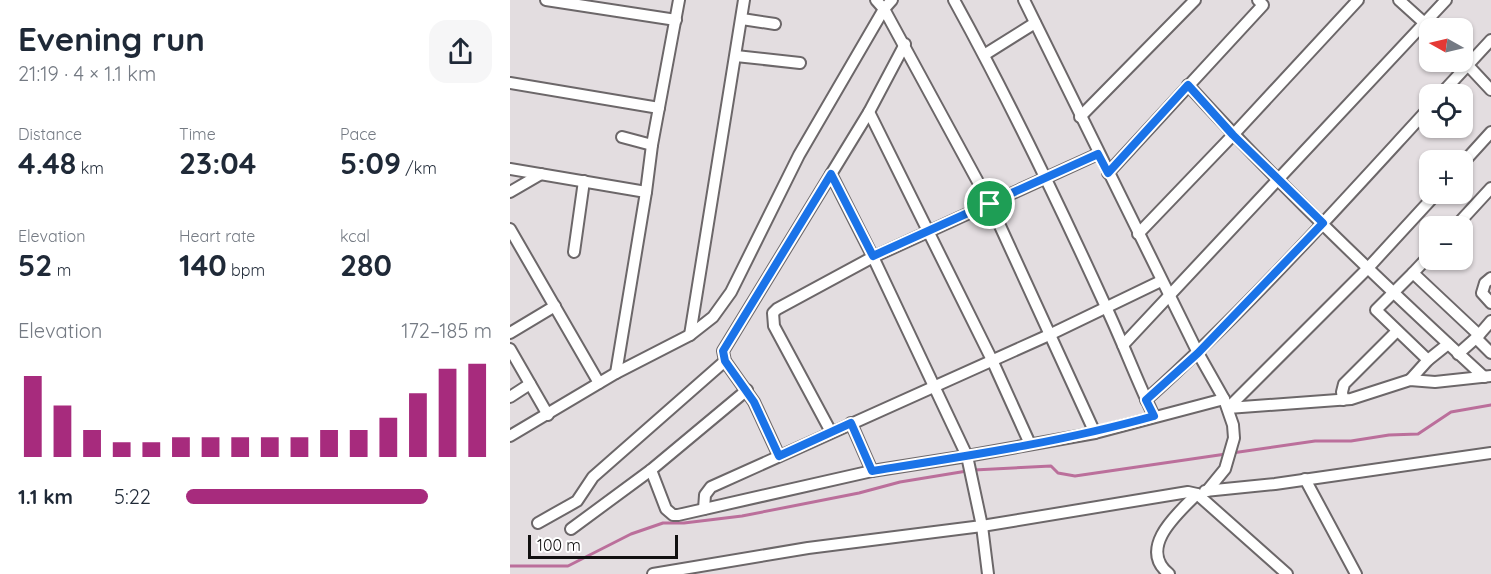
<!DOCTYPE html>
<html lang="en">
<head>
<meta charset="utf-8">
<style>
	:root { --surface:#fff; --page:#f6f6f7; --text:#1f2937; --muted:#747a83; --accent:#a72b7d }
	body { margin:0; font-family:Quicksand,sans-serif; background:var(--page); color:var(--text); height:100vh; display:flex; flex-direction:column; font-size:22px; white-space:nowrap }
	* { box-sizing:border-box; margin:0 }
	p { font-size:20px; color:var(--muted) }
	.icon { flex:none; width:33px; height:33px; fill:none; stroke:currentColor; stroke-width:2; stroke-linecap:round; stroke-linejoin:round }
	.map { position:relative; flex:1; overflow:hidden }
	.panel { display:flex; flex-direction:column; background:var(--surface); width:510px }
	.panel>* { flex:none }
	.needle { width:39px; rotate:278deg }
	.tools { position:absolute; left:909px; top:18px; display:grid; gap:12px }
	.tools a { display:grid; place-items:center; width:54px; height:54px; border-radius:12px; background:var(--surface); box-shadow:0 2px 4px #0004; font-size:30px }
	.scale { position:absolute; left:18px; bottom:15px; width:150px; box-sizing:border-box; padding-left:6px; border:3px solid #111010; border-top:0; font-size:16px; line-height:21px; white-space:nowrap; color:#111010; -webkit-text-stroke:4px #fff; paint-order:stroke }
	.pin { position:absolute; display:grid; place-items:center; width:51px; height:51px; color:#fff; margin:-26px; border:3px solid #fff; border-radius:50%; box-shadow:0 2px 6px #0007 }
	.round { display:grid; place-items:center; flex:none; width:63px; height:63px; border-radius:18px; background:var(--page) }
	.headline { display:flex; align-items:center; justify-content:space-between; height:102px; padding:0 18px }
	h1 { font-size:33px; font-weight:700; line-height:45px }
	.figures { display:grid; grid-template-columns:repeat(3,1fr); gap:9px; height:102px; padding:6px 18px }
	.figures div { display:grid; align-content:center }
	.figures b { font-size:30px; font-weight:700 }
	.figures small { font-size:16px; font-weight:400 }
	.figures p { font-size:16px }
	.chart { height:168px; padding:12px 18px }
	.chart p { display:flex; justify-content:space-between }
	.chart svg { width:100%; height:108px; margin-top:6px; stroke:var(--accent); stroke-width:6 }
	ul { padding:0 18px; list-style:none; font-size:20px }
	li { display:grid; grid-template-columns:96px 72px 1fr; align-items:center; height:45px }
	li i { height:15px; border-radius:8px; background:var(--accent) }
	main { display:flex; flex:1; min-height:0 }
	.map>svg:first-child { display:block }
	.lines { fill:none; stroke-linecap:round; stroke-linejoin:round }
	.stream { stroke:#bb6f9b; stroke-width:3 }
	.street-casing { stroke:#6c6769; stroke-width:14 }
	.street { stroke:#fff; stroke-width:10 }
	.route-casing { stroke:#fff; stroke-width:12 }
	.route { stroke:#1a73e8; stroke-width:8 }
</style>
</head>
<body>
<main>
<section class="panel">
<div class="headline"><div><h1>Evening run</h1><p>21:19 · 4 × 1.1 km</p></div><a class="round"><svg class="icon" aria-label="share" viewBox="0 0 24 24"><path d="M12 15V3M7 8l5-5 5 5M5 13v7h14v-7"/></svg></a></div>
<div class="figures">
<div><p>Distance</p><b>4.48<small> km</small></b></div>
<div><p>Time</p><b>23:04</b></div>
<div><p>Pace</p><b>5:09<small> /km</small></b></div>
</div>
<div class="figures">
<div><p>Elevation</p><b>52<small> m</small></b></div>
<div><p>Heart rate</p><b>140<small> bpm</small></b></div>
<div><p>kcal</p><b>280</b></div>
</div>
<div class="chart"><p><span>Elevation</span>172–185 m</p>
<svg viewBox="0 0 160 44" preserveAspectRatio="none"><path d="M5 44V11M15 44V23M25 44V33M35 44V38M45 44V38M55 44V36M65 44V36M75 44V36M85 44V36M95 44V36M105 44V33M115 44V33M125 44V28M135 44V18M145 44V8M155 44V6"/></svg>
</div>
<ul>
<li><b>1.1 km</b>5:22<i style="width:79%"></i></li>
</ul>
</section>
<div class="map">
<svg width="981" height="574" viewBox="0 0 981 574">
	<rect width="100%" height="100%" fill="#e3dde0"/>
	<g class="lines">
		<g class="stream">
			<path d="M 722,453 L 805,441 L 841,441 L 879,435 L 908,434 L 941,412 L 981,405"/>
			<path d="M 464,470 L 541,466 L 548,473 L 565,476 L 716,454"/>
			<path d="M 0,566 L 58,566 L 121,534 L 153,523 L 174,523 L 232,516 L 349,493 L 390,482 L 457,471"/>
		</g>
		<g class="street-casing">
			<g id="street">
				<path d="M 36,0 L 166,20"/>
				<path d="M 382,0 L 374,9 L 480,204 L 585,433"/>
				<path d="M 444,0 C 499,100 549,204 596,307 C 613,343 627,381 644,416"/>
				<path d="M 514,0 L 688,353 L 714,399 L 723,425 L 724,438 L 715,469 L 697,491"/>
				<path d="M 889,0 L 920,28"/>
				<path d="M 232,19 L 265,24"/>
				<path d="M 474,55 L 525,23"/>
				<path d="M 226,56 L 290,63"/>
				<path d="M 952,59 L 981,90"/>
				<path d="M 0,83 L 149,108"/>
				<path d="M 678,85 C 771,187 872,283 974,377"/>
				<path d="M 931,94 L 981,40"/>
				<path d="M 359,112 L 482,360 L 520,444"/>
				<path d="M 570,117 L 685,0"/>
				<path d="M 112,137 L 142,145"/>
				<path d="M 952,164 L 981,132"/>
				<path d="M 0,169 L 136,192"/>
				<path d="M 598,173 L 753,5 L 748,0"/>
				<path d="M 321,174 L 363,257 L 457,456 L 472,526 L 478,574"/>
				<path d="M 0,192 L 31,174"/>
				<path d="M 946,226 L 981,188"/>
				<path d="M 0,229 L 89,383"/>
				<path d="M 628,234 L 723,135 L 848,0"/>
				<path d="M 64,252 L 74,181"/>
				<path d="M 920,255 L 903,273 L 969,335 L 966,338 L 981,353"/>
				<path d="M 903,273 L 866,310 L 918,360"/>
				<path d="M 981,278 L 975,283 L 972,293 L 981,303"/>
				<path d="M 0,333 L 45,306"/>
				<path d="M 180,335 L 234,0"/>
				<path d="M 969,335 L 981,321"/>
				<path d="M 613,345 L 936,0"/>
				<path d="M 0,349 L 38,415"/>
				<path d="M 948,354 L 966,338"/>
				<path d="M 106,373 L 136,192 L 142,145 L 169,0"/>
				<path d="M 900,380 L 918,360 L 938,344"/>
				<path d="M 0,397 L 20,384"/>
				<path d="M 636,400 C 737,309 828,207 920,107"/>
				<path d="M 833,400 L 832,392 L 834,384 L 887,331"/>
				<path d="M 718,408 L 858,268 L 926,194"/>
				<path d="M 718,408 L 841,399 L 900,380 L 925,382 L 981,376"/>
				<path d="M 341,423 L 362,471"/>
				<path d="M 321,432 L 264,326 L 263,313 L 267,309 L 363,257 L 588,154"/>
				<path d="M 0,436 L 106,373 L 180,335 L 203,317 L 221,292 L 289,155 L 374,9 L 366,0"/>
				<path d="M 269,456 L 244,402 L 215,361 L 213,351 L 359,112 L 395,44"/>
				<path d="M 141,470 L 156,509 L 163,515 L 168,515 L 362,471 L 457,456 L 585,433 L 714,399"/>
				<path d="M 795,479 L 846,574"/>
				<path d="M 695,491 L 765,484 L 981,453"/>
				<path d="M 194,509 L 195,495 L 201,487 L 539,335 L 651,281"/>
				<path d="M 28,523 L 67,501 L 83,477 L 215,361"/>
				<path d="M 61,529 L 141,470 L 237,390"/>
				<path d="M 143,574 L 298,548 L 472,526 L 678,492 L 687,494 L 777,574"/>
				<path d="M 659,574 C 627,548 668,513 687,494"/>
			</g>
		</g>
		<use href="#street" class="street"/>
	</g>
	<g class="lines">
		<g class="route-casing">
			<path id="route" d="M 678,85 L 723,135 L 813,223 L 688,353 L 636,400 L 644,416 C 552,442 457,456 362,471 L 341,423 L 269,456 L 244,402 L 215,361 L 213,351 L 321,174 L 363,256 L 588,154 L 598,173 Z"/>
		</g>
		<use href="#route" class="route"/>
	</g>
</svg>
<div class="tools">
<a><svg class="needle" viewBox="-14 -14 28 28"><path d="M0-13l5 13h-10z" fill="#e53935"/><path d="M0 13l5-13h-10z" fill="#747a83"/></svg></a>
<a><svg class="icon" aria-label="locate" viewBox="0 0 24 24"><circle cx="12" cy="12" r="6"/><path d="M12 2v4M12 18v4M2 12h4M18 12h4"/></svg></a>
<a>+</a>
<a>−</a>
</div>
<div class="scale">100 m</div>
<div class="pin" style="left:480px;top:204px;background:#1e9e55"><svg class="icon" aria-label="arrive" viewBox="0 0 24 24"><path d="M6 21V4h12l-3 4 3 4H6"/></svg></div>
</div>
</main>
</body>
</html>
